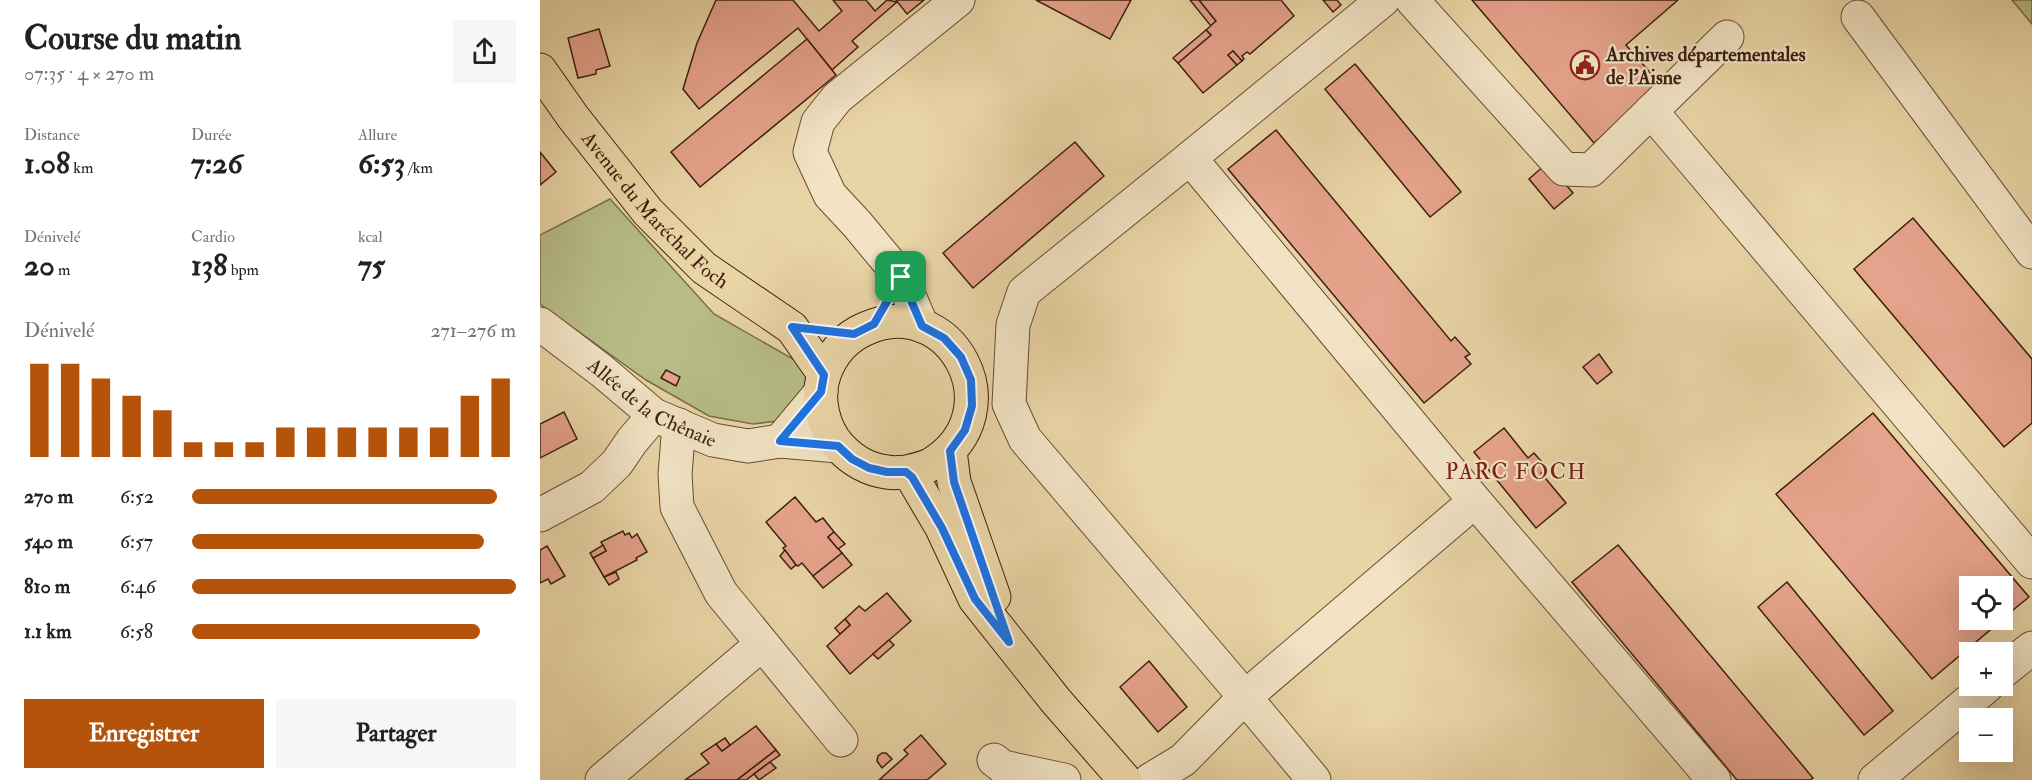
<!DOCTYPE html>
<html lang="fr">
<head>
<meta charset="utf-8">
<style>
	:root { --surface:#fff; --page:#f6f6f6; --text:#222; --muted:#767676; --accent:#b45309 }
	body { margin:0; font-family:"IM FELL Double Pica",serif; background:var(--page); color:var(--text); height:100vh; display:flex; flex-direction:column; font-size:22px; white-space:nowrap }
	* { box-sizing:border-box; margin:0 }
	p { font-size:20px; color:var(--muted) }
	.icon { flex:none; width:33px; height:33px; fill:none; stroke:currentColor; stroke-width:2; stroke-linecap:round; stroke-linejoin:round }
	.map { position:relative; flex:1; overflow:hidden }
	.details { display:flex; flex-direction:column; background:var(--surface); width:540px }
	.details>* { flex:none }
	.controls { position:absolute; left:1419px; top:576px; display:grid; gap:12px }
	.controls a { display:grid; place-items:center; width:54px; height:54px; border-radius:0px; background:var(--surface); box-shadow:0 6px 24px #0002; font-size:30px }
	.pin { position:absolute; display:grid; place-items:center; width:51px; height:51px; color:#fff; margin:-26px; border-radius:12px; box-shadow:0 3px 9px #0006 }
	.round { display:grid; place-items:center; flex:none; width:63px; height:63px; border-radius:0px; background:var(--page) }
	.summary { display:flex; align-items:center; justify-content:space-between; height:102px; padding:0 24px }
	h1 { font-size:33px; font-weight:700; line-height:45px }
	.metrics { display:grid; grid-template-columns:repeat(3,1fr); gap:9px; height:102px; padding:6px 24px }
	.metrics div { display:grid; align-content:center }
	.metrics b { font-size:30px; font-weight:700 }
	.metrics small { font-size:16px; font-weight:400 }
	.metrics p { font-size:16px }
	.chart { height:168px; padding:12px 24px }
	.chart p { display:flex; justify-content:space-between }
	.chart svg { width:100%; height:108px; margin-top:6px; stroke:var(--accent); stroke-width:6 }
	.action { display:flex; gap:12px; margin-top:auto; padding:12px 24px }
	.action a { flex:1; height:69px; border-radius:0px; background:var(--accent); color:#fff; font-size:24px; font-weight:700; line-height:69px; text-align:center }
	.action a+a { background:var(--page); color:var(--text) }
	ul { padding:0 24px; list-style:none; font-size:20px }
	li { display:grid; grid-template-columns:96px 72px 1fr; align-items:center; height:45px }
	li i { height:15px; border-radius:8px; background:var(--accent) }
	main { display:flex; flex:1; min-height:0 }
	.map>svg:first-child { display:block }
	.green { fill:#b7bc86; stroke:#7a6e4a; stroke-width:1.5 }
	.building { fill:#e5a28c; stroke:#3d1f0f; stroke-width:1.5 }
	.lines { fill:none; stroke-linecap:round; stroke-linejoin:round }
	.minor-casing { stroke:#684c34; stroke-width:35 }
	.major-casing { stroke:#3d1f0f; stroke-width:35 }
	.minor { stroke:#f1e3c4; stroke-width:33 }
	.major { stroke:#e9d4a5; stroke-width:33 }
	.route-casing { stroke:#fff; stroke-width:12 }
	.route { stroke:#1a73e8; stroke-width:8 }
	.labels { text-anchor:middle; stroke-width:4.5; stroke-linejoin:round; paint-order:stroke }
	.poi-label { font-size:20px; font-weight:bold; fill:#3d1f0f; stroke:#f1e3c4; text-anchor:start }
	.street-label { font-size:20px; fill:#3d1f0f; stroke:#f1e3c4 }
	.quarter-label { font-size:22px; letter-spacing:1.5px; fill:#7a1f14; stroke:#f1e3c4 }
</style>
</head>
<body>
<main>
<section class="details">
<div class="summary"><div><h1>Course du matin</h1><p>07:35 · 4 × 270 m</p></div><a class="round"><svg class="icon" aria-label="share" viewBox="0 0 24 24"><path d="M12 15V3M7 8l5-5 5 5M5 13v7h14v-7"/></svg></a></div>
<div class="metrics">
<div><p>Distance</p><b>1.08<small> km</small></b></div>
<div><p>Durée</p><b>7:26</b></div>
<div><p>Allure</p><b>6:53<small> /km</small></b></div>
</div>
<div class="metrics">
<div><p>Dénivelé</p><b>20<small> m</small></b></div>
<div><p>Cardio</p><b>138<small> bpm</small></b></div>
<div><p>kcal</p><b>75</b></div>
</div>
<div class="chart"><p><span>Dénivelé</span>271–276 m</p>
<svg viewBox="0 0 160 44" preserveAspectRatio="none"><path d="M5 44V6M15 44V6M25 44V12M35 44V19M45 44V25M55 44V38M65 44V38M75 44V38M85 44V32M95 44V32M105 44V32M115 44V32M125 44V32M135 44V32M145 44V19M155 44V12"/></svg>
</div>
<ul>
<li><b>270 m</b>6:52<i style="width:94%"></i></li>
<li><b>540 m</b>6:57<i style="width:90%"></i></li>
<li><b>810 m</b>6:46<i style="width:100%"></i></li>
<li><b>1.1 km</b>6:58<i style="width:89%"></i></li>
</ul>
<div class="action"><a>Enregistrer</a><a>Partager</a></div>
</section>
<div class="map">
<svg width="1492" height="780" viewBox="0 0 1492 780">
	<rect width="100%" height="100%" fill="#e9d4a5"/>
	<filter id="stains"><feTurbulence type="fractalNoise" baseFrequency=".00333" numOctaves="4"/><feColorMatrix values="0 0 0 0 .2 0 0 0 0 .09 0 0 0 0 .02 0 0 0 .5 -.17"/></filter>
	<radialGradient id="worn" r=".72"><stop offset=".6" stop-color="#630" stop-opacity="0"/><stop offset="1" stop-color="#630" stop-opacity=".3"/></radialGradient>
	<g class="green">
		<path d="M 1472,0 L 1492,0 L 1492,24 Z"/>
		<path d="M 70,199 L 174,314 L 260,363 L 266,376 L 264,393 L 237,421 L 213,424 L 169,416 L 106,380 L 0,304 L 0,235 Z"/>
	</g>
	<g class="building">
		<path d="M 176,0 L 253,0 L 279,31 L 302,11 L 293,0 L 326,0 L 335,11 L 347,0 L 357,2 L 312,41 L 318,47 L 292,70 L 258,28 L 159,109 L 143,89 L 157,43 Z"/>
		<path d="M 356,0 L 384,0 L 367,14 Z"/>
		<path d="M 496,0 L 591,0 L 570,39 Z"/>
		<path d="M 650,0 L 659,0 L 676,21 L 671,26 Z"/>
		<path d="M 659,0 L 741,0 L 754,16 L 710,54 L 707,52 L 702,56 L 704,59 L 702,61 L 693,51 L 688,55 L 697,65 L 663,93 L 638,63 L 671,35 L 666,30 L 676,21 Z"/>
		<path d="M 783,0 L 797,0 L 801,5 L 793,12 Z"/>
		<path d="M 932,0 L 1138,0 L 1086,45 L 1121,85 L 1054,143 Z"/>
		<path d="M 59,29 L 70,66 L 56,70 L 56,74 L 38,78 L 28,38 Z"/>
		<path d="M 666,30 L 671,35 L 638,63 L 633,58 Z"/>
		<path d="M 267,39 L 296,75 L 160,187 L 131,152 Z"/>
		<path d="M 693,51 L 702,61 L 697,65 L 688,55 Z"/>
		<path d="M 815,64 L 921,192 L 890,217 L 785,89 Z"/>
		<path d="M 736,130 L 911,341 L 915,337 L 930,354 L 925,357 L 931,364 L 884,403 L 688,169 Z"/>
		<path d="M 535,142 L 564,176 L 433,288 L 403,253 Z"/>
		<path d="M 0,152 L 16,172 L 0,185 Z"/>
		<path d="M 1007,163 L 1033,193 L 1014,209 L 989,179 Z"/>
		<path d="M 1373,218 L 1492,359 L 1492,423 L 1464,447 L 1314,269 Z"/>
		<path d="M 1059,354 L 1072,372 L 1057,384 L 1043,367 Z"/>
		<path d="M 126,370 L 140,377 L 136,386 L 121,378 Z"/>
		<path d="M 24,412 L 37,439 L 0,458 L 0,424 Z"/>
		<path d="M 1333,413 L 1489,597 L 1462,619 L 1462,586 L 1430,586 L 1430,620 L 1462,620 L 1392,679 L 1236,494 Z"/>
		<path d="M 964,428 L 988,458 L 994,453 L 1007,468 L 1001,473 L 1026,503 L 996,528 L 934,452 Z"/>
		<path d="M 255,497 L 276,522 L 283,518 L 294,532 L 288,537 L 302,553 L 273,576 L 262,563 L 258,566 L 256,565 L 243,548 L 246,546 L 226,522 Z"/>
		<path d="M 83,531 L 85,535 L 89,533 L 92,538 L 97,534 L 107,552 L 96,558 L 97,560 L 64,577 L 53,558 L 66,551 L 61,542 Z"/>
		<path d="M 294,532 L 305,544 L 298,549 L 288,537 Z"/>
		<path d="M 63,545 L 66,551 L 53,558 L 50,553 Z"/>
		<path d="M 1078,545 L 1273,778 L 1270,780 L 1197,780 L 1032,582 Z"/>
		<path d="M 7,546 L 25,576 L 11,584 L 8,579 L 0,583 L 0,550 Z"/>
		<path d="M 245,550 L 256,565 L 251,569 L 240,556 Z"/>
		<path d="M 302,553 L 312,565 L 283,588 L 273,576 Z"/>
		<path d="M 76,572 L 79,579 L 69,585 L 64,577 Z"/>
		<path d="M 1247,582 L 1353,711 L 1324,735 L 1218,607 Z"/>
		<path d="M 347,593 L 371,621 L 310,674 L 287,646 L 310,625 L 305,619 L 319,606 L 325,611 Z"/>
		<path d="M 305,619 L 310,625 L 300,634 L 295,628 Z"/>
		<path d="M 349,640 L 354,645 L 338,659 L 333,654 Z"/>
		<path d="M 609,661 L 647,707 L 618,732 L 580,687 Z"/>
		<path d="M 216,726 L 236,750 L 197,780 L 145,780 L 169,763 L 161,754 L 176,744 L 182,751 Z"/>
		<path d="M 381,735 L 406,764 L 387,780 L 339,780 L 368,754 L 364,750 Z"/>
		<path d="M 185,738 L 190,745 L 182,751 L 176,744 Z"/>
		<path d="M 236,750 L 240,755 L 230,762 L 206,780 L 197,780 Z"/>
		<path d="M 342,753 L 346,753 L 352,759 L 342,768 L 337,761 L 338,756 Z"/>
		<path d="M 230,762 L 236,768 L 219,780 L 214,774 Z"/>
	</g>
	<g class="lines">
		<g class="minor-casing">
			<g id="minor">
				<path d="M 872,0 L 1024,169 L 1051,170 L 1187,37"/>
				<path d="M 1318,17 L 1492,252"/>
				<path d="M 1111,111 L 1492,562"/>
				<path d="M 650,158 L 843,0"/>
				<path id="s1" d="M 0,324 L 62,371 L 114,415 L 173,440 L 208,446 L 240,441"/>
				<path d="M 382,326 L 361,277 L 317,224 L 290,195 L 270,152 L 278,122 L 297,98 L 418,0"/>
				<path d="M 281,392 L 240,441 L 298,446"/>
				<path d="M 139,425 L 135,474 L 137,507 L 181,593 L 301,740"/>
				<path d="M 935,501 L 650,158 L 484,292 L 473,325 L 469,404 L 485,439 L 705,697 L 935,501 L 1174,780"/>
				<path d="M 0,515 L 52,487 L 77,463 L 92,441 L 114,415"/>
				<path d="M 1462,672 L 1492,648"/>
				<path d="M 454,760 L 463,767 L 524,780"/>
				<path d="M 62,780 L 222,644"/>
				<path d="M 610,780 L 643,760 L 705,697 L 774,780"/>
				<path d="M 1335,780 L 1447,686"/>
			</g>
		</g>
		<g class="major-casing">
			<g id="major">
				<path id="s2" d="M 0,70 L 33,117 L 108,212 L 164,268 L 252,328 L 284,374"/>
				<path d="M 410,451 L 414,482 L 454,597"/>
				<path d="M 366,472 C 375,470 385,468 392,464 C 477,411 410,290 325,329 C 306,337 291,354 284,375 C 276,398 283,429 300,447 C 312,460 329,470 347,472 C 357,474 364,470 372,477 L 402,528 L 435,599 L 516,701 L 585,780"/>
			</g>
		</g>
		<use href="#minor" class="minor"/>
		<use href="#major" class="major"/>
	</g>
	<g class="lines">
		<g class="route-casing">
			<path id="route" d="M 361,277 L 382,326 L 404,338 L 421,357 L 431,380 L 432,406 L 425,430 L 410,451 L 414,482 L 469,642 L 435,599 L 402,528 L 372,477 L 366,472 L 347,472 L 329,468 L 312,459 L 298,446 L 240,441 L 281,392 L 284,375 L 252,327 L 314,334 L 334,324 Z"/>
		</g>
		<use href="#route" class="route"/>
	</g>
	<defs>
		<g id="civic-ring" transform="scale(1.5)"><circle r="9.5" fill="#f1e3c4" stroke="#8f2418" stroke-width="1.5"/><path d="M-.6-6.5H3V-4.5H.6V-3L4-1V1h2V6H-6V1h2V-1L-.6-3ZM-1.2 2.5V6h2.4V2.5Z" fill="#8f2418"/></g>
	</defs>
	<g fill-rule="evenodd">
		<use href="#civic-ring" x="1045" y="65"/>
	</g>
	<g class="labels">
		<g class="poi-label">
			<text x="1066" y="61">Archives départementales<tspan x="1066" dy="23">de l'Aisne</tspan></text>
		</g>
		<g class="street-label">
			<text dy="7" stroke="none"><textPath href="#s2" startOffset="182">Avenue du Maréchal Foch</textPath></text>
			<text dy="7" stroke="none"><textPath href="#s1" startOffset="138">Allée de la Chênaie</textPath></text>
		</g>
		<g class="quarter-label">
			<text x="976" y="479">PARC FOCH</text>
		</g>
	</g>
	<rect width="100%" height="100%" filter="url(#stains)"/>
	<rect width="100%" height="100%" fill="url(#worn)"/>
</svg>
<div class="controls">
<a><svg class="icon" aria-label="locate" viewBox="0 0 24 24"><circle cx="12" cy="12" r="6"/><path d="M12 2v4M12 18v4M2 12h4M18 12h4"/></svg></a>
<a>+</a>
<a>−</a>
</div>
<div class="pin" style="left:361px;top:277px;background:#1e9e55"><svg class="icon" aria-label="arrive" viewBox="0 0 24 24"><path d="M6 21V4h12l-3 4 3 4H6"/></svg></div>
</div>
</main>
</body>
</html>
